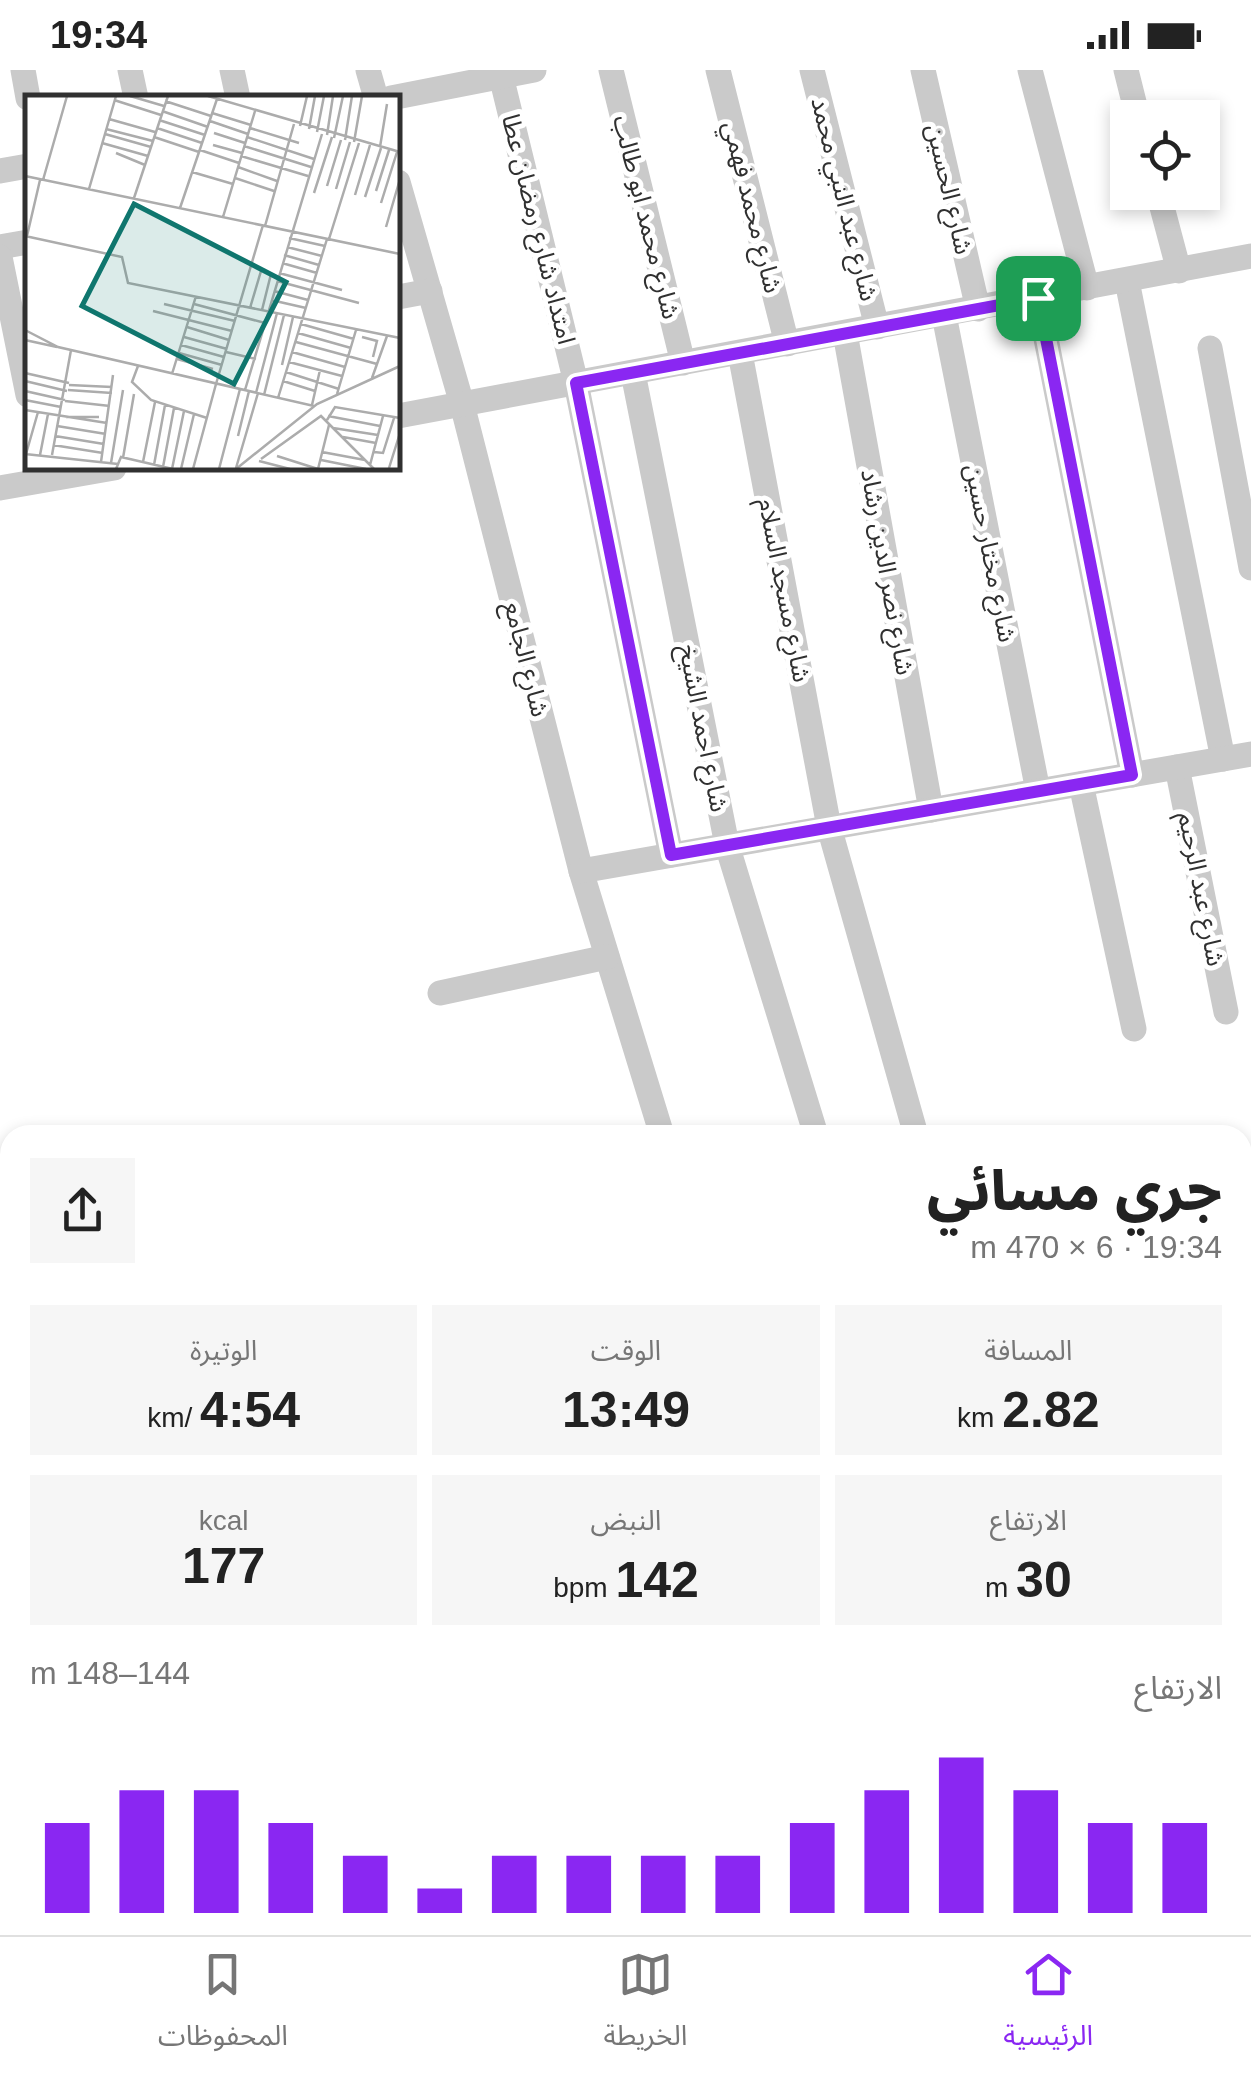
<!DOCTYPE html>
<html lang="ar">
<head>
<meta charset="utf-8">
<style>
	:root { --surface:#fff; --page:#f6f6f6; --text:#222; --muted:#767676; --line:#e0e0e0; --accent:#8a27f2 }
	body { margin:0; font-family:Arial,"Noto Sans Arabic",sans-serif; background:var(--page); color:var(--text); direction:rtl; height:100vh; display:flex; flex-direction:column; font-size:38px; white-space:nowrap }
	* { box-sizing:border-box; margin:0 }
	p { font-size:32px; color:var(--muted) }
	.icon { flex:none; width:55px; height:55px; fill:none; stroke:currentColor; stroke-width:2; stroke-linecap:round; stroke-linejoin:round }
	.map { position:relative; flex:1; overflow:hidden; direction:ltr }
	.side { position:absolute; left:0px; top:1055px; width:1252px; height:810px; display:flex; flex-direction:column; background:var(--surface); border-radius:30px 30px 0 0; box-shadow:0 5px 15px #0003; direction:rtl }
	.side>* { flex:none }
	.controls { position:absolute; left:1110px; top:30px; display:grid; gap:20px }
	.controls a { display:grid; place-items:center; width:110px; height:110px; border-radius:0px; background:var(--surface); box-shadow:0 5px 15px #0003; font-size:50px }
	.pin { position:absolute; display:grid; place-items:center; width:85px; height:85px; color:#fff; margin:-42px; border-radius:20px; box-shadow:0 5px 15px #0006 }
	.round { display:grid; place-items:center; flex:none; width:105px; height:105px; border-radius:0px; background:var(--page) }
	.head { display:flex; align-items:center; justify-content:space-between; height:170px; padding:0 30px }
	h1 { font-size:55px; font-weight:800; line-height:75px }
	.figures { display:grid; grid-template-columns:repeat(3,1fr); gap:15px; height:170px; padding:10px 30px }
	.figures div { display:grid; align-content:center; border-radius:0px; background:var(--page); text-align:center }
	.figures b { font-size:50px; font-weight:800 }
	.figures small { font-size:28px; font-weight:400 }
	.figures p { font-size:28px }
	.chart { height:280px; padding:20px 30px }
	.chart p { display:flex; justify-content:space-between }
	.chart svg { width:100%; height:180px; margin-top:10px; stroke:var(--accent); stroke-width:6 }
	.status { display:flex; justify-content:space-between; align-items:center; height:70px; padding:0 50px; background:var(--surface); direction:ltr }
	.status svg { height:28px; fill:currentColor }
	.tab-bar { display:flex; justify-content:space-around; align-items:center; height:140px; border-top:2px solid var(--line); background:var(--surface); font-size:28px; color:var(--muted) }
	.tab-bar a { display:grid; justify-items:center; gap:5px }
	.tab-bar .selected { color:var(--accent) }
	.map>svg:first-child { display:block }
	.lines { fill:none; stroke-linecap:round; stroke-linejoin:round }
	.minor { stroke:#cacaca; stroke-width:25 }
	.route-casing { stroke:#fff; stroke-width:20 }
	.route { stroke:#8a27f2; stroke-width:12 }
	.labels { text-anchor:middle; stroke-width:10; stroke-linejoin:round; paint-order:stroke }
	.street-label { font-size:25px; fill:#303030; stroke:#fff }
	.inset-road { fill:none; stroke:#acacac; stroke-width:2.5 }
	.view { fill:#0f766e; fill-opacity:0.15; stroke:#0f766e; stroke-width:5 }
	.inset-edge { fill:none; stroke:#303030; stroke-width:5 }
</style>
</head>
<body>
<div class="status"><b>19:34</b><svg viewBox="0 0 49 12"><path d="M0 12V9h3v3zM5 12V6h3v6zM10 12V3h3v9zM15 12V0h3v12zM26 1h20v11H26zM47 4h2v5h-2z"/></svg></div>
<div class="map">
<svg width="1251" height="1865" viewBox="0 0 1251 1865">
	<rect width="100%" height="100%" fill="#fff"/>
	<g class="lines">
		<g class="minor">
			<path d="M 23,0 L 28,28"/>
			<path d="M 130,0 L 136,28"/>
			<path d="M 232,0 L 238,28"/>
			<path d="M 368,0 L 376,28"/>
			<path d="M 611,0 L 683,293"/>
			<path d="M 718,0 L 787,274"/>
			<path d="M 812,0 L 877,257"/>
			<path d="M 923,0 L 978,239"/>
			<path d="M 1030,0 L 1087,218"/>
			<path d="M 1126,0 L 1138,48"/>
			<path d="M 501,6 L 576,313 L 671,785"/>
			<path d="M 391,28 L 534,0"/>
			<path d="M 0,101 L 28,96"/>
			<path d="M 398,112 L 462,334 L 581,801 L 662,1065"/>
			<path d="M 1158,122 L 1179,201"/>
			<path d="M 0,177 L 28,172"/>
			<path d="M 0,187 L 28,325"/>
			<path d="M 1127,211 L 1223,689"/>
			<path d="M 398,227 L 430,221"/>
			<path d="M 1038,228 L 1132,705"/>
			<path d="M 944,245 L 1038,721"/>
			<path d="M 845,263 L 931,740"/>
			<path d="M 1210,278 L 1251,498"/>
			<path d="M 740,283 L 829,757 L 916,1065"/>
			<path d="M 633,303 L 727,775 L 816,1065"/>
			<path d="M 398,346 L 1251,186"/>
			<path d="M 0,418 L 114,398"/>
			<path d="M 1177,697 L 1226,942"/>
			<path d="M 1081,714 L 1134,959"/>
			<path d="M 581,801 L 1251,684"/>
			<path d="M 440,923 L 607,887"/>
			<path d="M 612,1855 L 615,1865"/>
		</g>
	</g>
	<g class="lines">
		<g class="route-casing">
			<path id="route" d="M 1038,228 L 1132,705 L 671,785 L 576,313 Z"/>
		</g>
		<use href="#route" class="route"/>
	</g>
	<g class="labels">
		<g class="street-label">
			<text transform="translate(950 119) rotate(77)" y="9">شارع الحسين</text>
			<text transform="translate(845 129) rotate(76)" y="9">شارع عبد النبي محمد</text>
			<text transform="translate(753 137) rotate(76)" y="9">شارع محمد فهمي</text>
			<text transform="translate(647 147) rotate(76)" y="9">شارع محمد ابو طالب</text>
			<text transform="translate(539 159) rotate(76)" y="9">امتداد شارع رمضان عطا</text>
			<text transform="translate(991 483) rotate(79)" y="9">شارع مختار حسين</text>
			<text transform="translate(888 502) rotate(80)" y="9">شارع نصر الدين رشاد</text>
			<text transform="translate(785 520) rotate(79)" y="9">شارع مسجد السلام</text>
			<text transform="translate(527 589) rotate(76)" y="9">شارع الجامع</text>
			<text transform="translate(704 658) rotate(79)" y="9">شارع احمد الشيخ</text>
			<text transform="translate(1202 819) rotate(79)" y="9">شارع عبد الرحيم</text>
		</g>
	</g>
	<g transform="translate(25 25)">
		<rect width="375" height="375" fill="#fff"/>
		<path class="inset-road" d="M 105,1 L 139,11M 183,1 L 375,57M 89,5 L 136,20M 140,6 L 186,21M 137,16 L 183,32M 187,18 L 226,30M 84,24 L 130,37M 134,25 L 180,40M 185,26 L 223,39M 275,31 L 282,1M 132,33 L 177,48M 225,33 L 274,48M 81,34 L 128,46M 284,34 L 290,1M 292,37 L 299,1M 189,38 L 220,48M 80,39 L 126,52M 302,40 L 308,1M 129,42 L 174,57M 222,42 L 289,64M 309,43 L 318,1M 320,45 L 327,1M 329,47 L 337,1M 77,48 L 123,61M 188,50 L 217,58M 219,51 L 286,72M 355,52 L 362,9M 175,55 L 214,68M 91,58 L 120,70M 216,61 L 283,81M 213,72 L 252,86M 167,77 L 208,89M 0,81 L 375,159M 210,83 L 249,96M 18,85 L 42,1M 302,91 L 316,45M 64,94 L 91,1M 311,94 L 325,47M 351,96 L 364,55M 289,98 L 307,42M 330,100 L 345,50M 340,102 L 356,53M 109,103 L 143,1M 356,108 L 372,57M 155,113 L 192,4M 198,122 L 230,16M 240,131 L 269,29M 361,132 L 375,84M 0,141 L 97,162 L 103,188 L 375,243M 2,141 L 15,85M 264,143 L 300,151M 304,144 L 334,48M 262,152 L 297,161M 259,160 L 294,170M 257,168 L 292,178M 254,178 L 317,195M 252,186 L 334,208M 249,196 L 283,205M 246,205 L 281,213M 139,209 L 210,226M 169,209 L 240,228M 225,213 L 236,176M 237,215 L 246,179M 128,216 L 207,236M 276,229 L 329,244M 162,232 L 204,245M 0,235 L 33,252 L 289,311M 273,238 L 326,253M 159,242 L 202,254M 337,242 L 352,246 L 348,262M 0,245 L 32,252M 271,247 L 352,269M 156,250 L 199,262M 201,257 L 231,264M 267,257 L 320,272M 154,258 L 197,270M 152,264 L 188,274M 264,267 L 317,281M 257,270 L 268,222M 113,271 L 107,287 L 126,305 L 182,323M 261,277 L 314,294M 0,278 L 44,288M 147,279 L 171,201M 347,283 L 362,241M 0,286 L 42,296M 258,286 L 290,296M 191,289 L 238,130M 44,290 L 87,292M 43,295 L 87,298M 220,295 L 297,39M 0,296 L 40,305M 231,298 L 252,218M 312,299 L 331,235M 239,300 L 259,220M 253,303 L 302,144M 0,305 L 36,312M 40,306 L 85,311M 287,310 L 295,275M 0,315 L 82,328M 303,321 L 355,331M 41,322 L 74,322M 302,325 L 310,312 L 375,323M 32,331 L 81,339M 308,333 L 353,340M 30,341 L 79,349M 213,341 L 224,296M 318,342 L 351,348M 28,350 L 78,358M 297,357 L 340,365M 349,357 L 358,358 L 369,323M 0,359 L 93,369M 1,359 L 13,317M 15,360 L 23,319M 27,360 L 46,255M 252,361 L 293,374M 98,363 L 109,299M 236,364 L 296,321 L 349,374M 296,365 L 341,374M 234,366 L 265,374M 76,367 L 88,280M 118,367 L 130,307M 86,368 L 98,295M 129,370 L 140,310M 345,370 L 358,321M 138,372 L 149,313M 211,373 L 233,298M 364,373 L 375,338M 91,374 L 96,362 L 148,374M 147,374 L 159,316M 156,374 L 169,319M 168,374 L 191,289M 194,374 L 215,294M 211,374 L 292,309 L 375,271M 293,374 L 304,330"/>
		<path class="view" d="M 109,109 L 261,187 L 209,289 L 57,211 Z"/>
		<rect width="375" height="375" class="inset-edge"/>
	</g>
</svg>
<div class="controls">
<a><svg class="icon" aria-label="locate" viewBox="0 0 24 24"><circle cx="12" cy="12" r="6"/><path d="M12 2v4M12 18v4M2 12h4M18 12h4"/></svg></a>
</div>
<div class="pin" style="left:1038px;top:228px;background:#1e9e55"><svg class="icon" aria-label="arrive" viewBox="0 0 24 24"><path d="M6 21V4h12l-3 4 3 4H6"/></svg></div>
<section class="side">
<div class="head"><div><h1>جري مسائي</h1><p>19:34 · 6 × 470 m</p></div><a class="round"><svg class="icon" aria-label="share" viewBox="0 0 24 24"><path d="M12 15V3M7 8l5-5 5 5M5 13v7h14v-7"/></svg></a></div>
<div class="figures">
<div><p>المسافة</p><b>2.82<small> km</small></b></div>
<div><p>الوقت</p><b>13:49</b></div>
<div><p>الوتيرة</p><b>4:54<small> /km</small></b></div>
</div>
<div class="figures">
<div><p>الارتفاع</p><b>30<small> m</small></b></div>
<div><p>النبض</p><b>142<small> bpm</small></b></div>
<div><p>kcal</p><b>177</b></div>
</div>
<div class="chart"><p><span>الارتفاع</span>144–148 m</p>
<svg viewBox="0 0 160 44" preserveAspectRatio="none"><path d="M5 44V22M15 44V14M25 44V14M35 44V22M45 44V30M55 44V38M65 44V30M75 44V30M85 44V30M95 44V30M105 44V22M115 44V14M125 44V6M135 44V14M145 44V22M155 44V22"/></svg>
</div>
</section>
</div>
<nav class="tab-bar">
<a class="selected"><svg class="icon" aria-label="home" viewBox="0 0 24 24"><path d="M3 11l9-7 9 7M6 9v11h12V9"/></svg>الرئيسية</a>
<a><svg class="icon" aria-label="map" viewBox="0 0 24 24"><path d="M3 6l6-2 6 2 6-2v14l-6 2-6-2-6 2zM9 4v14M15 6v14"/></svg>الخريطة</a>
<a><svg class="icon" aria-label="saved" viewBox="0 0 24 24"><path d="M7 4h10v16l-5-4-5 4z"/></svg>المحفوظات</a>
</nav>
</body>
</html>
